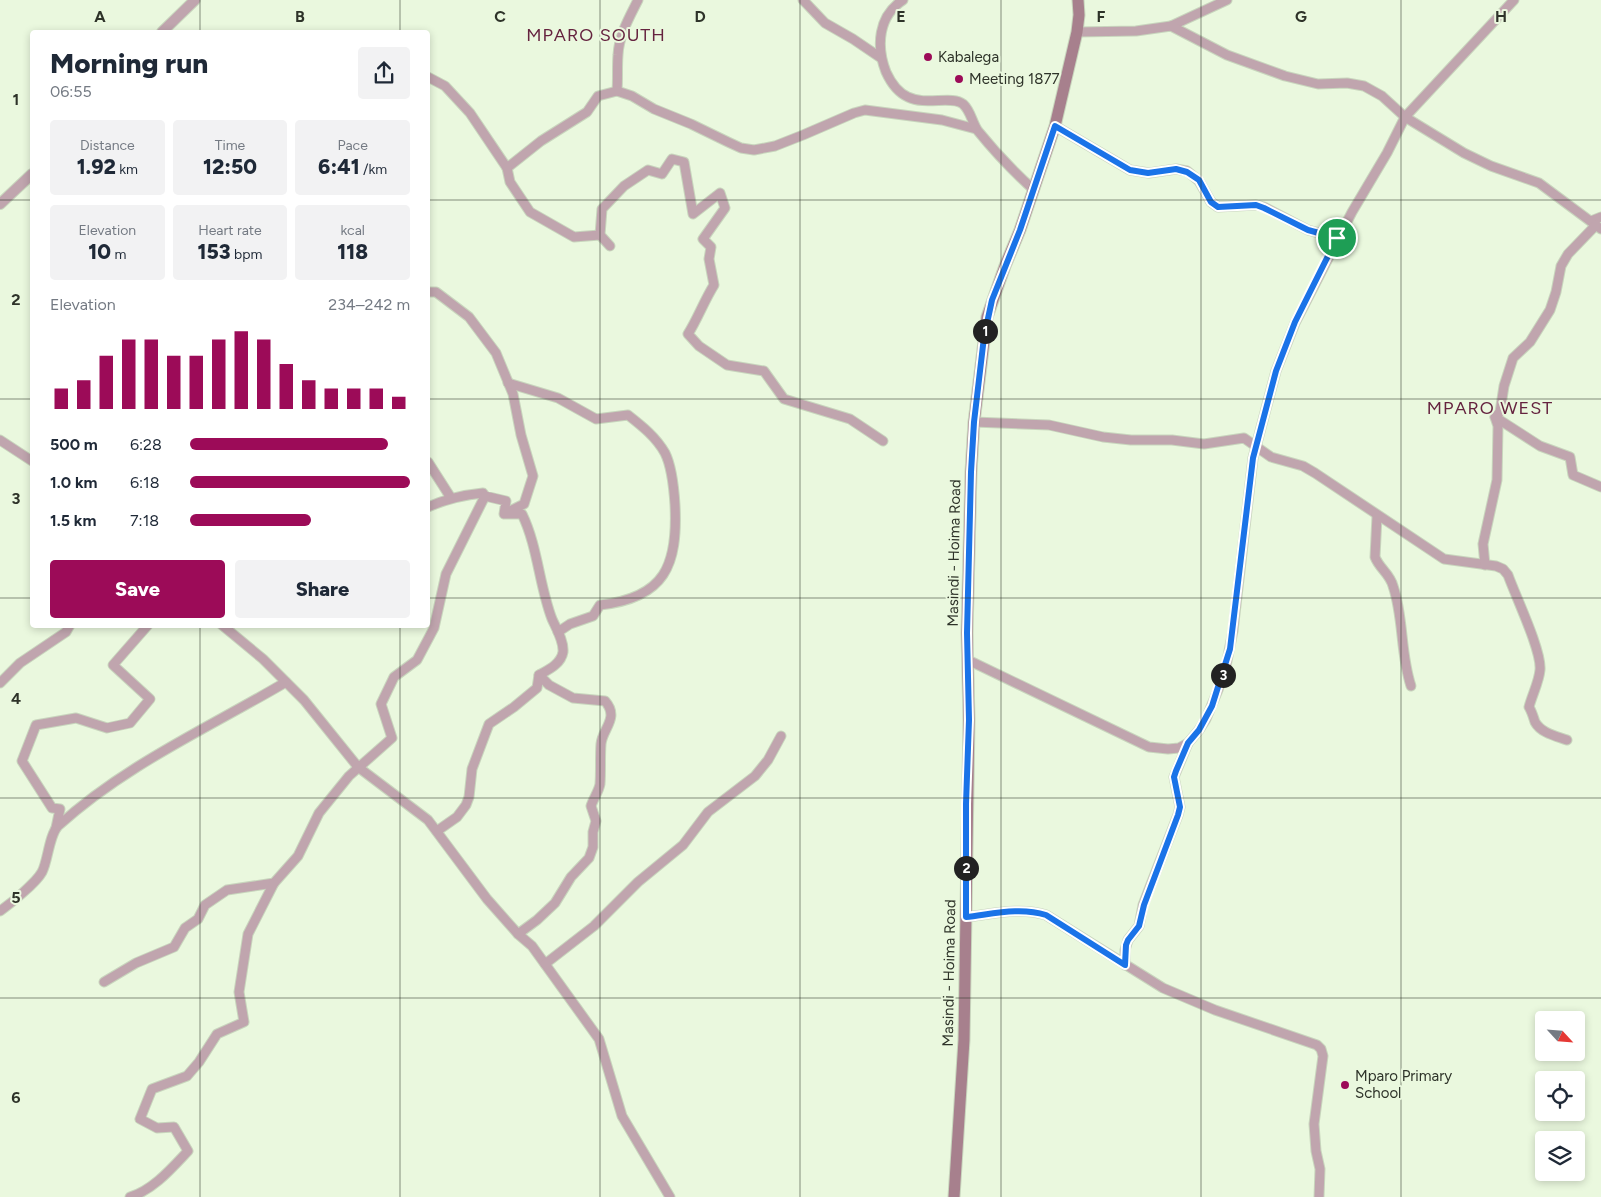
<!DOCTYPE html>
<html lang="en">
<head>
<meta charset="utf-8">
<style>
	:root { --surface:#fff; --page:#f2f2f3; --text:#1f2937; --muted:#747a83; --accent:#9c0b58 }
	body { margin:0; font-family:Figtree,sans-serif; background:var(--page); color:var(--text); height:100vh; display:flex; flex-direction:column; font-size:19px; white-space:nowrap }
	* { box-sizing:border-box; margin:0 }
	p { font-size:16px; color:var(--muted) }
	.icon { flex:none; width:28px; height:28px; fill:none; stroke:currentColor; stroke-width:2; stroke-linecap:round; stroke-linejoin:round }
	.map { position:relative; flex:1; overflow:hidden }
	.side { position:absolute; left:30px; top:30px; width:400px; height:598px; display:flex; flex-direction:column; background:var(--surface); border-radius:5px; box-shadow:0 2px 8px #0003 }
	.side>* { flex:none }
	.needle { width:32px; rotate:116deg }
	.fabs { position:absolute; left:1535px; top:1011px; display:grid; gap:10px }
	.fabs a { display:grid; place-items:center; width:50px; height:50px; border-radius:5px; background:var(--surface); box-shadow:0 2px 8px #0003; font-size:25px }
	.pin { position:absolute; display:grid; place-items:center; width:42px; height:42px; color:#fff; margin:-21px; border:2px solid #fff; border-radius:50%; box-shadow:0 1px 5px #0007 }
	.km { position:absolute; width:25px; height:25px; margin:-12px; border-radius:50%; background:#222; color:#fff; font-size:14px; line-height:25px; text-align:center }
	.round { display:grid; place-items:center; flex:none; width:52px; height:52px; border-radius:5px; background:var(--page) }
	.head { display:flex; align-items:center; justify-content:space-between; height:85px; padding:0 20px }
	h1 { font-size:28px; font-weight:800; line-height:38px }
	.figures { display:grid; grid-template-columns:repeat(3,1fr); gap:8px; height:85px; padding:5px 20px }
	.figures div { display:grid; align-content:center; border-radius:5px; background:var(--page); text-align:center }
	.figures b { font-size:21px; font-weight:800 }
	.figures small { font-size:14px; font-weight:400 }
	.figures p { font-size:14px }
	.chart { height:140px; padding:10px 20px }
	.chart p { display:flex; justify-content:space-between }
	.chart svg { width:100%; height:90px; margin-top:5px; stroke:var(--accent); stroke-width:6 }
	.button { display:flex; gap:10px; margin-top:auto; padding:10px 20px }
	.button a { flex:1; height:58px; border-radius:5px; background:var(--accent); color:#fff; font-size:20px; font-weight:800; line-height:58px; text-align:center }
	.button a+a { background:var(--page); color:var(--text) }
	ul { padding:0 20px; list-style:none; font-size:16px }
	li { display:grid; grid-template-columns:80px 60px 1fr; align-items:center; height:38px }
	li i { height:12px; border-radius:6px; background:var(--accent) }
	.map>svg:first-child { display:block }
	.lines { fill:none; stroke-linecap:round; stroke-linejoin:round }
	.minor-casing { stroke:#c8d5bd; stroke-width:11 }
	.tertiary-casing { stroke:#c8d5bd; stroke-width:12 }
	.secondary-casing { stroke:#c8d5bd; stroke-width:13 }
	.minor { stroke:#c0a5ae; stroke-width:9 }
	.tertiary { stroke:#c0a5ae; stroke-width:10 }
	.secondary { stroke:#a7808d; stroke-width:11 }
	.route-casing { stroke:#fff; stroke-width:10 }
	.route { stroke:#1a73e8; stroke-width:6 }
	.grid { fill:none; stroke:#2e3329; stroke-width:1; stroke-opacity:0.55 }
	.poi-dot { fill:#9c0b58; stroke:#eaf8de; stroke-width:2 }
	.labels { text-anchor:middle; stroke-width:4; stroke-linejoin:round; paint-order:stroke }
	.poi-label { font-size:15px; fill:#2e3329; stroke:#eaf8de; text-anchor:start }
	.street-label { font-size:15px; fill:#2e3329; stroke:#eaf8de }
	.quarter-label { font-size:18px; letter-spacing:1px; fill:#65233f; stroke:#eaf8de }
	.grid-label { font-size:16px; text-anchor:middle; font-weight:bold; fill:#2e3329; stroke:#eaf8de; stroke-width:4; stroke-linejoin:round; paint-order:stroke }
</style>
</head>
<body>
<div class="map">
<svg width="1601" height="1197" viewBox="0 0 1601 1197">
	<rect width="100%" height="100%" fill="#eaf8de"/>
	<g class="lines">
		<g class="minor-casing">
			<g id="minor">
				<path d="M 638,0 C 629,18 619,35 618,55 C 617,67 618,79 617,91 L 632,96 L 654,109 L 691,124 L 728,142 L 741,148 L 754,150 L 775,146 L 803,135 L 854,113 L 865,110 L 942,120 L 976,129"/>
				<path d="M 803,0 L 825,23 L 853,39 L 881,58"/>
				<path d="M 903,0 C 878,16 876,46 886,72 C 891,83 897,92 908,97 C 926,106 952,95 963,104 C 971,111 972,123 978,131 C 995,152 1014,172 1034,190"/>
				<path d="M 1171,26 L 1227,0"/>
				<path d="M 1077,32 L 1136,31 L 1171,26 L 1227,55 L 1285,76 L 1318,84 L 1347,83 L 1364,86 L 1382,96 L 1405,117 L 1464,153 L 1491,166 L 1539,183 L 1601,229"/>
				<path d="M 428,77 L 445,86 L 470,113 L 507,168 L 541,141 L 587,112 L 598,96 L 617,91"/>
				<path d="M 1055,126 L 1130,170 L 1149,173 L 1176,169 L 1187,171 L 1199,181 L 1211,202 L 1218,207 L 1256,205 L 1264,207 L 1308,230 L 1337,238"/>
				<path d="M 507,168 L 510,182 L 530,212 L 574,237 L 600,235"/>
				<path d="M 1591,221 L 1601,217"/>
				<path d="M 610,246 L 600,235 L 602,209 L 624,186 L 648,170 L 662,174 L 672,159 L 684,162 L 693,214 L 720,193 L 725,208 L 703,239 L 711,247 L 709,259 L 714,285 C 704,301 698,318 688,334 L 699,346 L 727,365 L 764,371 L 784,399 L 850,419 L 883,441"/>
				<path d="M 428,292 L 436,292 L 469,317 L 496,353 L 513,394 L 521,435 L 533,476 L 524,504 L 506,513"/>
				<path d="M 508,383 L 558,398 L 596,419 L 628,415 C 642,426 656,437 665,453 C 672,467 674,489 675,505 C 678,565 665,598 600,605 L 593,616 L 570,624 L 558,632"/>
				<path d="M 1495,417 L 1540,446 L 1570,457 L 1573,475 L 1601,487"/>
				<path d="M 974,422 L 1049,425 L 1103,437 L 1131,440 L 1172,440 L 1204,444 L 1244,438 L 1271,457 L 1303,466 L 1315,473 L 1444,559 L 1496,566 L 1503,569 L 1508,575 C 1515,595 1542,651 1540,670 C 1539,682 1532,695 1529,707 C 1532,712 1533,716 1535,722 C 1541,733 1556,736 1567,740"/>
				<path d="M 0,440 L 32,461"/>
				<path d="M 428,462 L 451,498"/>
				<path d="M 428,507 C 446,499 463,495 483,493 L 485,496 L 506,501 L 504,514 L 522,514 C 538,547 539,585 552,619 C 556,628 564,641 563,652 C 561,664 548,670 539,675 L 537,688 L 514,707 L 489,724 L 472,769 L 469,797 L 466,805 L 457,817 L 437,831"/>
				<path d="M 1377,516 L 1375,557 C 1379,568 1390,574 1393,586 C 1404,618 1400,653 1411,686"/>
				<path d="M 1485,565 L 1483,544 L 1497,480 L 1498,426 L 1495,417 L 1500,412 L 1504,386 L 1513,358 L 1530,342 L 1550,310 L 1556,292 L 1561,266 L 1568,254 L 1596,225"/>
				<path d="M 222,625 L 263,659 L 304,700 L 358,767 L 428,820 L 487,899 L 518,934 L 532,946 L 599,1039 L 622,1116 L 670,1197"/>
				<path d="M 968,660 L 1149,747 L 1168,749 L 1179,748 L 1188,743 L 1199,730 L 1206,719 L 1218,690 L 1226,666 L 1233,631 L 1253,458 L 1276,371 L 1295,323 L 1352,212 L 1387,153 L 1405,117 L 1514,0"/>
				<path d="M 0,683 L 20,663 L 66,632 L 70,625"/>
				<path d="M 56,828 L 60,809 L 52,808 L 22,761 L 36,725 L 76,718 L 107,728 L 130,723 L 150,699 L 113,665 L 148,625"/>
				<path d="M 0,911 C 10,904 36,883 42,872 C 48,861 49,835 58,826 C 125,765 208,728 286,682"/>
				<path d="M 966,917 C 993,914 1020,907 1046,915 L 1163,988 L 1215,1010 L 1317,1045 L 1321,1049 L 1323,1056 L 1314,1124 L 1316,1151 L 1320,1169 L 1319,1197"/>
				<path d="M 518,934 L 537,920 L 555,903 L 571,877 L 589,858 L 593,847 L 593,832 L 596,821 L 591,806 C 593,799 599,791 600,784 C 601,771 600,757 601,744 C 602,729 620,718 605,701 L 573,698 L 549,685 L 539,675"/>
				<path d="M 545,964 L 594,926 L 638,882 L 683,845 L 708,812 L 755,776 L 768,760 L 781,736"/>
				<path d="M 1125,965 L 1125,950 L 1128,940 L 1139,926 L 1143,905 L 1178,815 L 1180,807 L 1174,777 L 1188,743"/>
				<path d="M 104,982 L 136,963 L 174,947 L 185,928 L 198,919 L 205,905 L 227,890 L 274,883 L 298,856 L 319,813 L 349,776 L 392,738 L 381,704 L 394,677 L 417,660 L 434,628 L 446,574 L 485,496"/>
				<path d="M 130,1197 C 153,1190 171,1169 188,1151 L 174,1127 L 157,1128 L 140,1119 L 152,1089 L 187,1076 L 199,1062 L 217,1034 L 244,1022 L 239,992 L 248,934 L 274,883"/>
			</g>
		</g>
		<g class="tertiary-casing">
			<g id="tertiary">
				<path d="M 162,32 L 195,0"/>
				<path d="M 0,204 L 32,174"/>
			</g>
		</g>
		<g class="secondary-casing">
			<path id="secondary" d="M 954,1197 L 964,1040 L 969,720 L 967,633 L 971,472 L 974,422 L 987,317 L 1005,266 L 1020,230 L 1055,126 L 1077,32 L 1079,15 L 1078,0"/>
		</g>
		<use href="#minor" class="minor"/>
		<use href="#tertiary" class="tertiary"/>
		<use href="#secondary" class="secondary"/>
	</g>
	<g class="lines">
		<g class="route-casing">
			<path id="route" d="M 1055,126 L 1130,170 L 1148,173 L 1176,169 L 1187,172 L 1199,180 L 1211,202 L 1218,207 L 1256,205 L 1264,208 L 1308,230 L 1337,238 L 1295,322 L 1276,371 L 1253,458 L 1230,649 L 1212,706 L 1199,730 L 1188,743 L 1176,771 L 1174,777 L 1180,807 L 1178,815 L 1144,905 L 1139,926 L 1128,940 L 1126,945 L 1125,965 L 1046,915 C 1020,907 993,914 966,917 L 966,804 L 969,720 L 967,633 L 971,472 L 974,422 L 984,337 L 992,300 L 1020,230 Z"/>
		</g>
		<use href="#route" class="route"/>
	</g>
	<path class="grid" d="M 200,0 L 200,32M 400,0 L 400,32M 600,0 L 600,1197M 800,0 L 800,1197M 1001,0 L 1001,1197M 1201,0 L 1201,1197M 1401,0 L 1401,1197M 0,200 L 32,200M 428,200 L 1601,200M 0,399 L 32,399M 428,399 L 1601,399M 0,598 L 32,598M 428,598 L 1601,598M 200,625 L 200,1197M 400,625 L 400,1197M 0,798 L 1601,798M 0,998 L 1601,998"/>
	<g class="poi-dot">
		<circle cx="928" cy="57" r="5"/>
		<circle cx="959" cy="79" r="5"/>
		<circle cx="1345" cy="1085" r="5"/>
	</g>
	<g class="labels">
		<g class="poi-label">
			<text x="938" y="62">Kabalega</text>
			<text x="969" y="84">Meeting 1877</text>
			<text x="1355" y="1081">Mparo Primary<tspan x="1355" dy="17">School</tspan></text>
		</g>
		<g class="street-label">
			<text transform="translate(954 553) rotate(-89)" y="5">Masindi - Hoima Road</text>
			<text transform="translate(949 973) rotate(-89)" y="5">Masindi - Hoima Road</text>
		</g>
		<g class="quarter-label">
			<text x="596" y="41">MPARO SOUTH</text>
			<text x="1490" y="414">MPARO WEST</text>
		</g>
	</g>
	<g class="grid-label">
		<text x="100" y="22">A</text>
		<text x="300" y="22">B</text>
		<text x="500" y="22">C</text>
		<text x="700" y="22">D</text>
		<text x="901" y="22">E</text>
		<text x="1101" y="22">F</text>
		<text x="1301" y="22">G</text>
		<text x="1501" y="22">H</text>
		<text x="16" y="105">1</text>
		<text x="16" y="305">2</text>
		<text x="16" y="504">3</text>
		<text x="16" y="704">4</text>
		<text x="16" y="903">5</text>
		<text x="16" y="1103">6</text>
	</g>
</svg>
<div class="fabs">
<a><svg class="needle" viewBox="-14 -14 28 28"><path d="M0-13l5 13h-10z" fill="#e53935"/><path d="M0 13l5-13h-10z" fill="#747a83"/></svg></a>
<a><svg class="icon" aria-label="locate" viewBox="0 0 24 24"><circle cx="12" cy="12" r="6"/><path d="M12 2v4M12 18v4M2 12h4M18 12h4"/></svg></a>
<a><svg class="icon" aria-label="layers" viewBox="0 0 24 24"><path d="M12 4l9 5-9 5-9-5zM3 14l9 5 9-5"/></svg></a>
</div>
<div class="pin" style="left:1337px;top:238px;background:#1e9e55"><svg class="icon" aria-label="arrive" viewBox="0 0 24 24"><path d="M6 21V4h12l-3 4 3 4H6"/></svg></div>
<b class="km" style="left:985px;top:331px">1</b>
<b class="km" style="left:966px;top:868px">2</b>
<b class="km" style="left:1223px;top:675px">3</b>
<section class="side">
<div class="head"><div><h1>Morning run</h1><p>06:55</p></div><a class="round"><svg class="icon" aria-label="share" viewBox="0 0 24 24"><path d="M12 15V3M7 8l5-5 5 5M5 13v7h14v-7"/></svg></a></div>
<div class="figures">
<div><p>Distance</p><b>1.92<small> km</small></b></div>
<div><p>Time</p><b>12:50</b></div>
<div><p>Pace</p><b>6:41<small> /km</small></b></div>
</div>
<div class="figures">
<div><p>Elevation</p><b>10<small> m</small></b></div>
<div><p>Heart rate</p><b>153<small> bpm</small></b></div>
<div><p>kcal</p><b>118</b></div>
</div>
<div class="chart"><p><span>Elevation</span>234–242 m</p>
<svg viewBox="0 0 160 44" preserveAspectRatio="none"><path d="M5 44V34M15 44V30M25 44V18M35 44V10M45 44V10M55 44V18M65 44V18M75 44V10M85 44V6M95 44V10M105 44V22M115 44V30M125 44V34M135 44V34M145 44V34M155 44V38"/></svg>
</div>
<ul>
<li><b>500 m</b>6:28<i style="width:90%"></i></li>
<li><b>1.0 km</b>6:18<i style="width:100%"></i></li>
<li><b>1.5 km</b>7:18<i style="width:55%"></i></li>
</ul>
<div class="button"><a>Save</a><a>Share</a></div>
</section>
</div>
</body>
</html>
